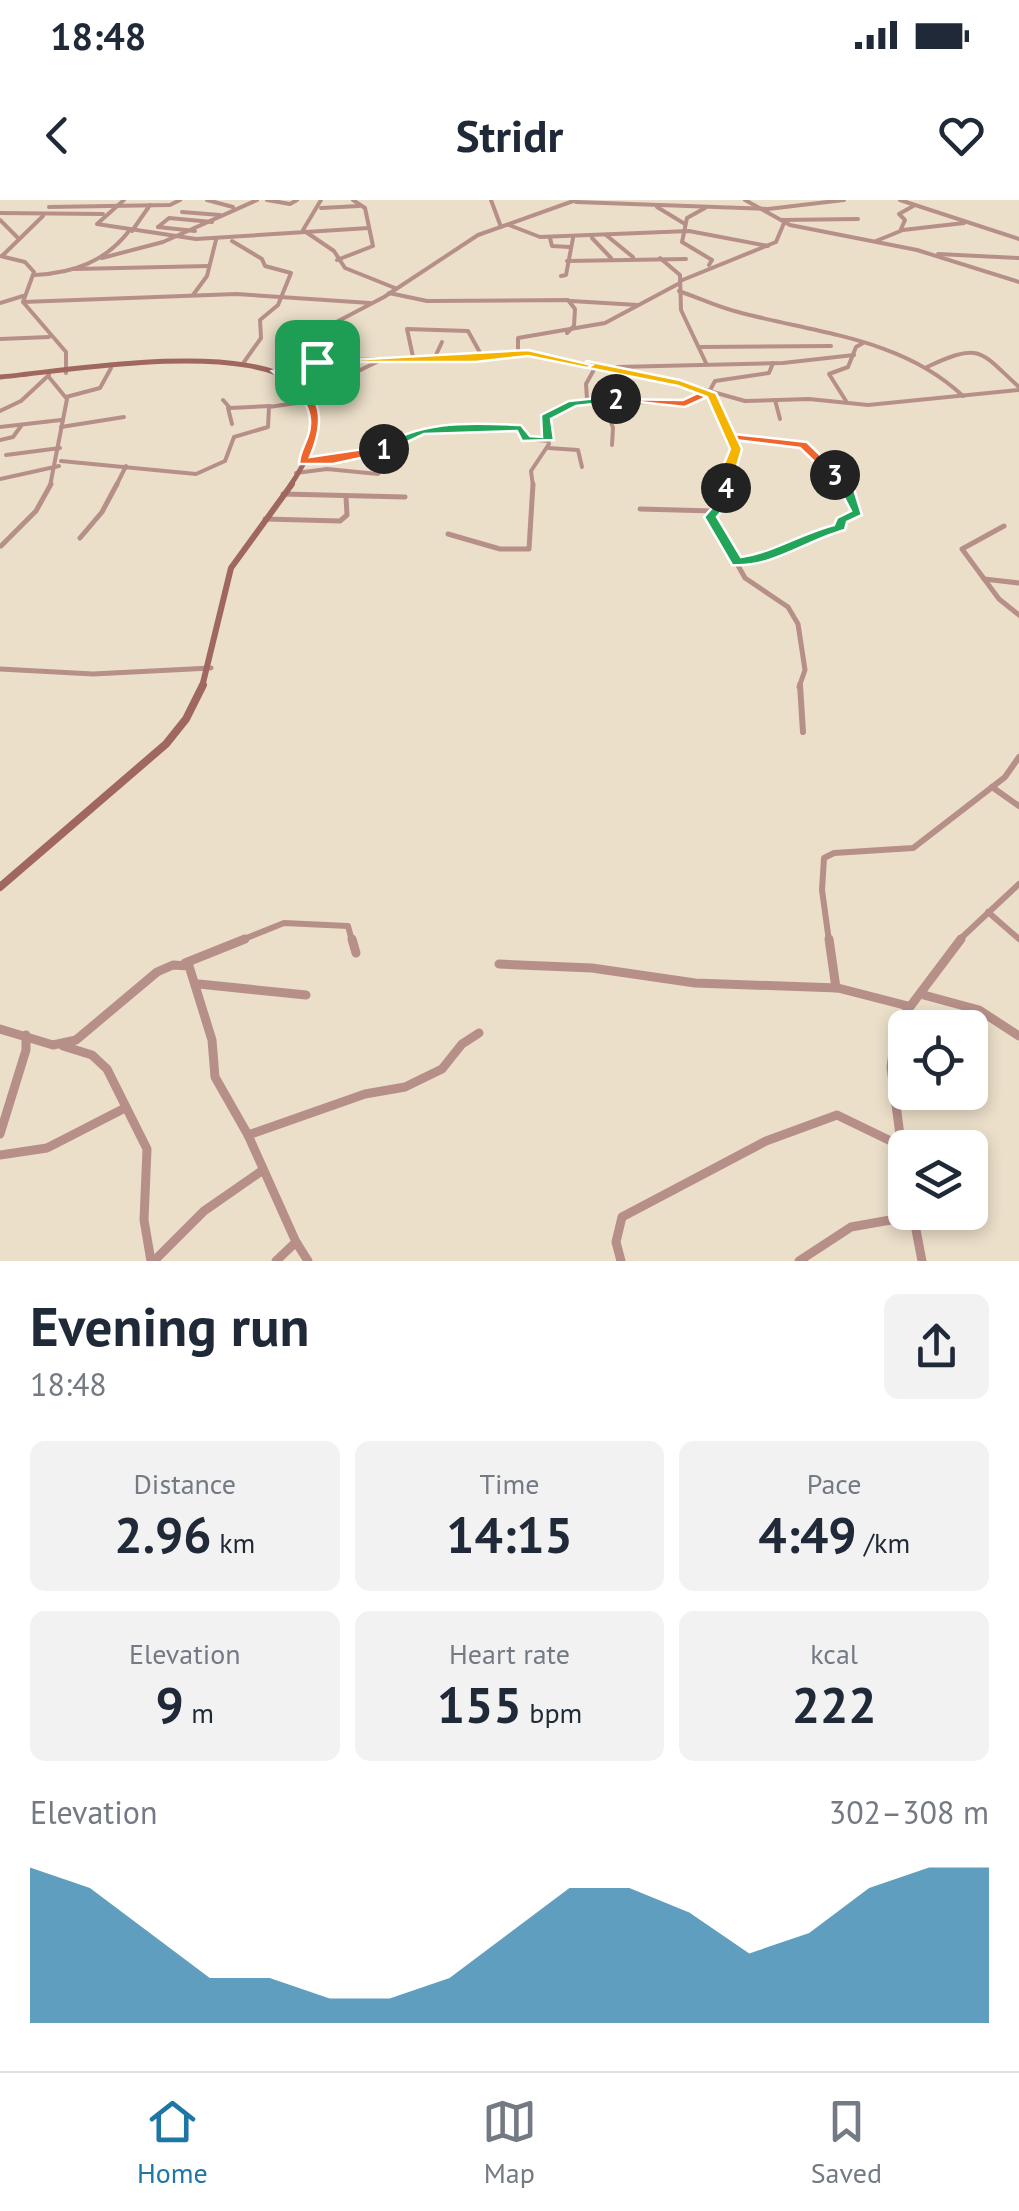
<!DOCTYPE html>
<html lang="en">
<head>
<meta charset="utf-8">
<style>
	:root { --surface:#fff; --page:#f2f2f3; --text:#1f2937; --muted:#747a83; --line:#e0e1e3; --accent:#1e76a5 }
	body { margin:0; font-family:"PT Sans",sans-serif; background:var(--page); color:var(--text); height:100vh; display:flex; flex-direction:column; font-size:38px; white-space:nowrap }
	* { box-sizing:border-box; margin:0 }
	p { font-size:32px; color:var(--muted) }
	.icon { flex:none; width:55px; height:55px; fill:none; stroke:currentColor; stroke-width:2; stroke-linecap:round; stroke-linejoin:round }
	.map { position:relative; height:1061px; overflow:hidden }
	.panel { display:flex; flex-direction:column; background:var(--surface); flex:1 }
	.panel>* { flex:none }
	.controls { position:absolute; left:888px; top:810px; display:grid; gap:20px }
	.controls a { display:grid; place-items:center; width:100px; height:100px; border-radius:15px; background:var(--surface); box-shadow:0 5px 15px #0003; font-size:50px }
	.pin { position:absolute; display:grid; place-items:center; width:85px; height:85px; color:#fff; margin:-42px; border-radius:20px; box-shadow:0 5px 15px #0006 }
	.km { position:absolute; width:50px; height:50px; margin:-25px; border-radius:50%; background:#222; color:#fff; font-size:28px; line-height:50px; text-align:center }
	.round { display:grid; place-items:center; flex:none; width:105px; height:105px; border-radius:15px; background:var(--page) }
	.summary { display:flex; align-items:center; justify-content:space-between; height:170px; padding:0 30px }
	h1 { font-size:55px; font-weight:700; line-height:75px }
	.metrics { display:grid; grid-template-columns:repeat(3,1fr); gap:15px; height:170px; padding:10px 30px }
	.metrics div { display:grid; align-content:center; border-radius:15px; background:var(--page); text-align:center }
	.metrics b { font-size:50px; font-weight:700 }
	.metrics small { font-size:28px; font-weight:400 }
	.metrics p { font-size:28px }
	.chart { height:280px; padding:20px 30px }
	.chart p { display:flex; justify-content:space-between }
	.chart svg { width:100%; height:180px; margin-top:10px; fill:var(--accent); opacity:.7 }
	.status { display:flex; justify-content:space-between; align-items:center; height:70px; padding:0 50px; background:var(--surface); direction:ltr }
	.status svg { height:28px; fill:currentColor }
	header { display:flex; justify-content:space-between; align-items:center; height:130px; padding:0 30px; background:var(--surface); font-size:45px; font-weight:700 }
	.menu { display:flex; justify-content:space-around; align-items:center; height:140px; border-top:2px solid var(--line); background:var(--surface); font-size:28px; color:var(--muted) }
	.menu a { display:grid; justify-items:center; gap:5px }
	.menu .active { color:var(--accent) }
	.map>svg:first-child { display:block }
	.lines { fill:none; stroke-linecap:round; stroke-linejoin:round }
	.street-far3 { stroke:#b78f89; stroke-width:4 }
	.street-far2 { stroke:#b78f89; stroke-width:5 }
	.street-far1 { stroke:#b78f89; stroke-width:6 }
	.street { stroke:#b78f89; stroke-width:9 }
	.secondary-far2 { stroke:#a0675f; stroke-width:5 }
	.secondary-far1 { stroke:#a0675f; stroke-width:6 }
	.secondary { stroke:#a0675f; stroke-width:8 }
	.split-1 { fill:#f0652b; stroke:#fff; stroke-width:2.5 }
	.split-2 { fill:#22a559; stroke:#fff; stroke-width:2.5 }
	.split-3 { fill:#f0652b; stroke:#fff; stroke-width:2.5 }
	.split-4 { fill:#22a559; stroke:#fff; stroke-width:2.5 }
	.split-5 { fill:#f5b400; stroke:#fff; stroke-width:2.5 }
	.split-6 { fill:#f5b400; stroke:#fff; stroke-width:2.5 }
</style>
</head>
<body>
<div class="status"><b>18:48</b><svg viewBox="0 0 49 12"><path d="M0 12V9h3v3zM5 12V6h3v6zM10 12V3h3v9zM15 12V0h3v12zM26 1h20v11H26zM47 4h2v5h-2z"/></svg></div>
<header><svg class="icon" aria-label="back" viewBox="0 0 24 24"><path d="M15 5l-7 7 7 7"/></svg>Stridr<svg class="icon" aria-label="heart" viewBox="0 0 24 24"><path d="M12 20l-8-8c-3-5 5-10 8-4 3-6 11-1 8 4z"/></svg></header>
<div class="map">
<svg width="1019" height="1061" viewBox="0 0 1019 1061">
	<rect width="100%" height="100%" fill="#ebdfc9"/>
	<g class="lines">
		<g class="street-far3">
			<path d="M 124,0 L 97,24 L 196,39 L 369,28"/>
			<path d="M 207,0 L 233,7"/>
			<path d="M 267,0 L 290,4 L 297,0"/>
			<path d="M 321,0 L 303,30 L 334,51 L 345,68 L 395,88"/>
			<path d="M 491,0 L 501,27"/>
			<path d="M 745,0 L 790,25 L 917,50 L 1019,82"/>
			<path d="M 900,0 L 1019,39"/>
			<path d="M 576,2 L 768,9 L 844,0"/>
			<path d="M 49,7 L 170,5 L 180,0"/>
			<path d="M 657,7 L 685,24"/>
			<path d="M 321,8 L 359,6"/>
			<path d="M 705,8 L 687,18 L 682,42 L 712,60 L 709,65"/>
			<path d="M 182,12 L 220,15"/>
			<path d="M 0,13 L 103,14"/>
			<path d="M 0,20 L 17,37"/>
			<path d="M 781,20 L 858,19"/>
			<path d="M 509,25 L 540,37 L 689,31 L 768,46"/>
			<path d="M 158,27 L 169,18 L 212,22"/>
			<path d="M 158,27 L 195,31"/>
			<path d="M 901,29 L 905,20 L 899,14 L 915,5"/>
			<path d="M 132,31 L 150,5"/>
			<path d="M 606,35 L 633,57"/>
			<path d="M 550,38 L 552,46 L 570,47"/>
			<path d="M 592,38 L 611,58"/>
			<path d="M 232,41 L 262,59 L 265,66 L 291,73 L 278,105 L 260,120 L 261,138 L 244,162"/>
			<path d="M 876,41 L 903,30 L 964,23"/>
			<path d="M 938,54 L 1019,58"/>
			<path d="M 0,56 L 25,62 L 34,72 L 23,102 L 66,152 L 66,173"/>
			<path d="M 2,56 L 43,16"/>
			<path d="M 102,58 L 163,42 L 257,0"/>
			<path d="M 660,58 L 680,75 L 681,110 L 706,163"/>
			<path d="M 337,60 L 373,46 L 365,8 L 353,0"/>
			<path d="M 567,61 L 686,59"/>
			<path d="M 75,69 L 209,66"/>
			<path d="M 35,75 C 73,73 105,62 129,31"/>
			<path d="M 561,76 L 566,75 L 573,38"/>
			<path d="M 680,81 L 776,42 L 784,23"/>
			<path d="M 679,91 C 699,98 718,107 738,112 C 816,133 902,138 963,196"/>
			<path d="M 389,93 L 427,101 L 568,100 L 575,109 L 574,126 L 567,133"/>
			<path d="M 193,95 L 207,76 L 216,40"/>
			<path d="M 571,101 L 638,105"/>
			<path d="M 23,102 L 236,94 L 370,103"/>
			<path d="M 0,103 L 23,96"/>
			<path d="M 0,139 L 49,137"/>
			<path d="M 699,147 L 831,146"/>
			<path d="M 518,153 L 518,138 L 605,123 L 678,84"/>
			<path d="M 413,157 L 407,129 L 468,131 L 483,158"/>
			<path d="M 435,157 L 442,142"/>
			<path d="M 318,162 L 376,159"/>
			<path d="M 617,167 L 783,163 L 854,155"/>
			<path d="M 927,167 C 982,141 980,152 1019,187"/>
			<path d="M 277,171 L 321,161 L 325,128 L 384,97 L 478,35 L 576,0"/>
			<path d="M 48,176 L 67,199 L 50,286"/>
			<path d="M 301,186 L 350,175 L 383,159 L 475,159 L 527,153 L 677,182 L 745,201 L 809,199 L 868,205 L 1019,190"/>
			<path d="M 708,194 L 715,181 L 769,173 L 773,163"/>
			<path d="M 712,196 L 736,252 L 724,286"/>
			<path d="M 66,197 L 100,188 L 111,168"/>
			<path d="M 603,199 L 613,228 L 612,245"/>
			<path d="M 223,200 L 230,208 L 270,206"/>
			<path d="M 775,200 L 780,219"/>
			<path d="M 586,201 L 688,203 L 704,193"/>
			<path d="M 846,201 L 829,174 L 848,167 L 856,147 L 863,143"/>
			<path d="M 228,208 L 232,224"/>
			<path d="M 0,211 L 21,201 L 49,175"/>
			<path d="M 0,227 L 61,220"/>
			<path d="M 61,227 L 124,217"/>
			<path d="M 731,237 L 804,245 L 847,286"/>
			<path d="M 0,240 L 13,237 L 21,226"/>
			<path d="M 548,248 L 578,250 L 582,267"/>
			<path d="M 6,255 L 60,248"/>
			<path d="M 61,261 L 196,274 L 225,261 L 234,237 L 268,227 L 269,207 L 310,201"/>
			<path d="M 303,261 L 371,253 L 424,231 L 521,228 L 526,239 L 548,241"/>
			<path d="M 296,273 L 327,269 L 378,274 L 387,264"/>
			<path d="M 0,279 L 59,266"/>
			<path d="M 116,286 L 126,266"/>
			<path d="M 533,286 L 531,271 L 549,244 L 544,219 L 587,199 L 586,184 L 596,166"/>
		</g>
		<g class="street-far2">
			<path d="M 724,284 L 723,303 L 711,317 L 745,378 L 788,407 L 798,424 L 805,470 L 799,487"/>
			<path d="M 283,294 L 405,297"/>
			<path d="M 640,309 L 713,311"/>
			<path d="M 265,319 L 340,321 L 347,315 L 346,297"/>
			<path d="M 1004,326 L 962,349 L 999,399 L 1019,415"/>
			<path d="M 448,334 L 500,349 L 529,349 L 533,284"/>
			<path d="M 80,338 L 102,312 L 117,284"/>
			<path d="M 1,346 L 36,311 L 51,284"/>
			<path d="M 737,362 L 840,327 L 841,320 L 858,309 L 844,284"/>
			<path d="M 984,379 L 1019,383"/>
			<path d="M 0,469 L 93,474 L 211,468"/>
		</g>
		<g class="street-far1">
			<path d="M 800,485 L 803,532"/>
			<path d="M 992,587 L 1019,606"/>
			<path d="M 988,712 L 1019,739"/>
			<path d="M 239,741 L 284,723 L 348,726 L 352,741"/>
			<path d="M 829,741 L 822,690 L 824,658 L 834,653 L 913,648 L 1005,577 L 1019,557"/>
			<path d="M 958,741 L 1019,684"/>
		</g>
		<g class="street">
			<path d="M 352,739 L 356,753"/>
			<path d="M 829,739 L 836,788"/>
			<path d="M 185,763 L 245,739"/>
			<path d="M 499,764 L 592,768 L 695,783 L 838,788 L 908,806"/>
			<path d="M 199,784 L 306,795"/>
			<path d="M 920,794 L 979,810 L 1019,836"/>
			<path d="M 0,829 L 53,845 L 76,840 L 157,772 L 173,765 L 189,766 L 212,840 L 215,877 L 248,935 L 296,1042 L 276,1061"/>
			<path d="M 63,846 L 92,855 L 107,869 L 147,949 L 144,1020 L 151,1061"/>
			<path d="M 0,934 L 26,850 L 26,835"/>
			<path d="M 248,935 L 365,894 L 405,887 L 442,869 L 462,844 L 479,833"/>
			<path d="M 0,955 L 47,948 L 125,908"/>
			<path d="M 905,973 L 891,867 L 897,824 L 961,739"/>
			<path d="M 913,1014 L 922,1061"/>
			<path d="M 296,1042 L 308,1061"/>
			<path d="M 154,1061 L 204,1011 L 263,970"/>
			<path d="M 621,1061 L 616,1042 L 622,1017 L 766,941 L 837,915 L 899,945"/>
			<path d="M 799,1061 L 851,1027 L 913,1016"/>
		</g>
		<path class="secondary-far2" d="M 0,177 C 77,171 411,107 290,286"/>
		<path class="secondary-far1" d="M 202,487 L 231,368 L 292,284"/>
		<path class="secondary" d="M 0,687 L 166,544 L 186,519 L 203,485"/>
	</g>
	<path class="split-1" d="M 317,159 L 321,165 L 286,172 C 323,195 326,219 310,257 L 384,246 L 388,252 L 333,264 L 299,264 C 299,253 306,244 309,232 C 316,203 290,186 272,171 Z"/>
	<path class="split-2" d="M 616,196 L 620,201 L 576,206 L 551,219 L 554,240 L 522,241 L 517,231 L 424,234 L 384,253 L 378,249 C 420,219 471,223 521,225 L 530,236 L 542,237 L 541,215 L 569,201 Z"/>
	<path class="split-3" d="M 704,190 L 717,195 L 734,234 L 807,242 L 841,275 L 831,278 L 800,248 L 726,239 L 707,197 L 685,207 L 611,199 L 683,200 Z"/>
	<path class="split-4" d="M 831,273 L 839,273 L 853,286 L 862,315 L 847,322 L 845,330 C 807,340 772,368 732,365 L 704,317 L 717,302 L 721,285 L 732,288 L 729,303 L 717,317 L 741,357 C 774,352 802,333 834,325 L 837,318 L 851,311 Z"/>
	<path class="split-5" d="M 587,161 L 680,180 L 716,193 L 742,249 L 730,290 L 721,290 L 719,276 L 730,249 L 707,197 L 678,186 L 583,167 Z"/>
	<path class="split-6" d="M 528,150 L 592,165 L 587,168 L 528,156 L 475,162 L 312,162 Z"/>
</svg>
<div class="controls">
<a><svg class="icon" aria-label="locate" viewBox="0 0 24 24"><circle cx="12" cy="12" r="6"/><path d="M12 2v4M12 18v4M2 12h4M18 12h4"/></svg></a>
<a><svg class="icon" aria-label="layers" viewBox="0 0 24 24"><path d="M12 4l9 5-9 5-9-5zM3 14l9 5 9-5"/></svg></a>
</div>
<div class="pin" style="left:317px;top:162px;background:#1e9e55"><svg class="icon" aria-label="arrive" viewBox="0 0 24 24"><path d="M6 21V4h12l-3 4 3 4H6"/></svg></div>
<b class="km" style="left:384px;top:249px">1</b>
<b class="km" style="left:616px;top:199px">2</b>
<b class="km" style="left:835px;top:275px">3</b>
<b class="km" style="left:726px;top:288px">4</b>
</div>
<section class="panel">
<div class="summary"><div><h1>Evening run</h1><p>18:48</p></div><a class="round"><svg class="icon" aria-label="share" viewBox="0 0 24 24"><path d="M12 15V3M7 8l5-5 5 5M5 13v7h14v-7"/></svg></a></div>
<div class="metrics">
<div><p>Distance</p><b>2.96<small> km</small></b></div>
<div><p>Time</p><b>14:15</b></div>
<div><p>Pace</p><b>4:49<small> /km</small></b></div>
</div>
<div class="metrics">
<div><p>Elevation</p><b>9<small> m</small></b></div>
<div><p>Heart rate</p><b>155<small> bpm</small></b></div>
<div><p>kcal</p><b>222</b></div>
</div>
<div class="chart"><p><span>Elevation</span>302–308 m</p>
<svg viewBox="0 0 160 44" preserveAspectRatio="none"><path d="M0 44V6L10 11L20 22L30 33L40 33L50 38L60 38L70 33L80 22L90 11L100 11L110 17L120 27L130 22L140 11L150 6L160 6V44z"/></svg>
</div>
</section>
<nav class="menu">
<a class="active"><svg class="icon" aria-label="home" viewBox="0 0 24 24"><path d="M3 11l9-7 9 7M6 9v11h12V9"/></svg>Home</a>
<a><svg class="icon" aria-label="map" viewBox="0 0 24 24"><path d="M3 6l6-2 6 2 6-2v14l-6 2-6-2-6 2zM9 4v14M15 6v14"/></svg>Map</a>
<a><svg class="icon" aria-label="saved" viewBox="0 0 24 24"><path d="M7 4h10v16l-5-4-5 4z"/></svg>Saved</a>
</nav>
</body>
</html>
